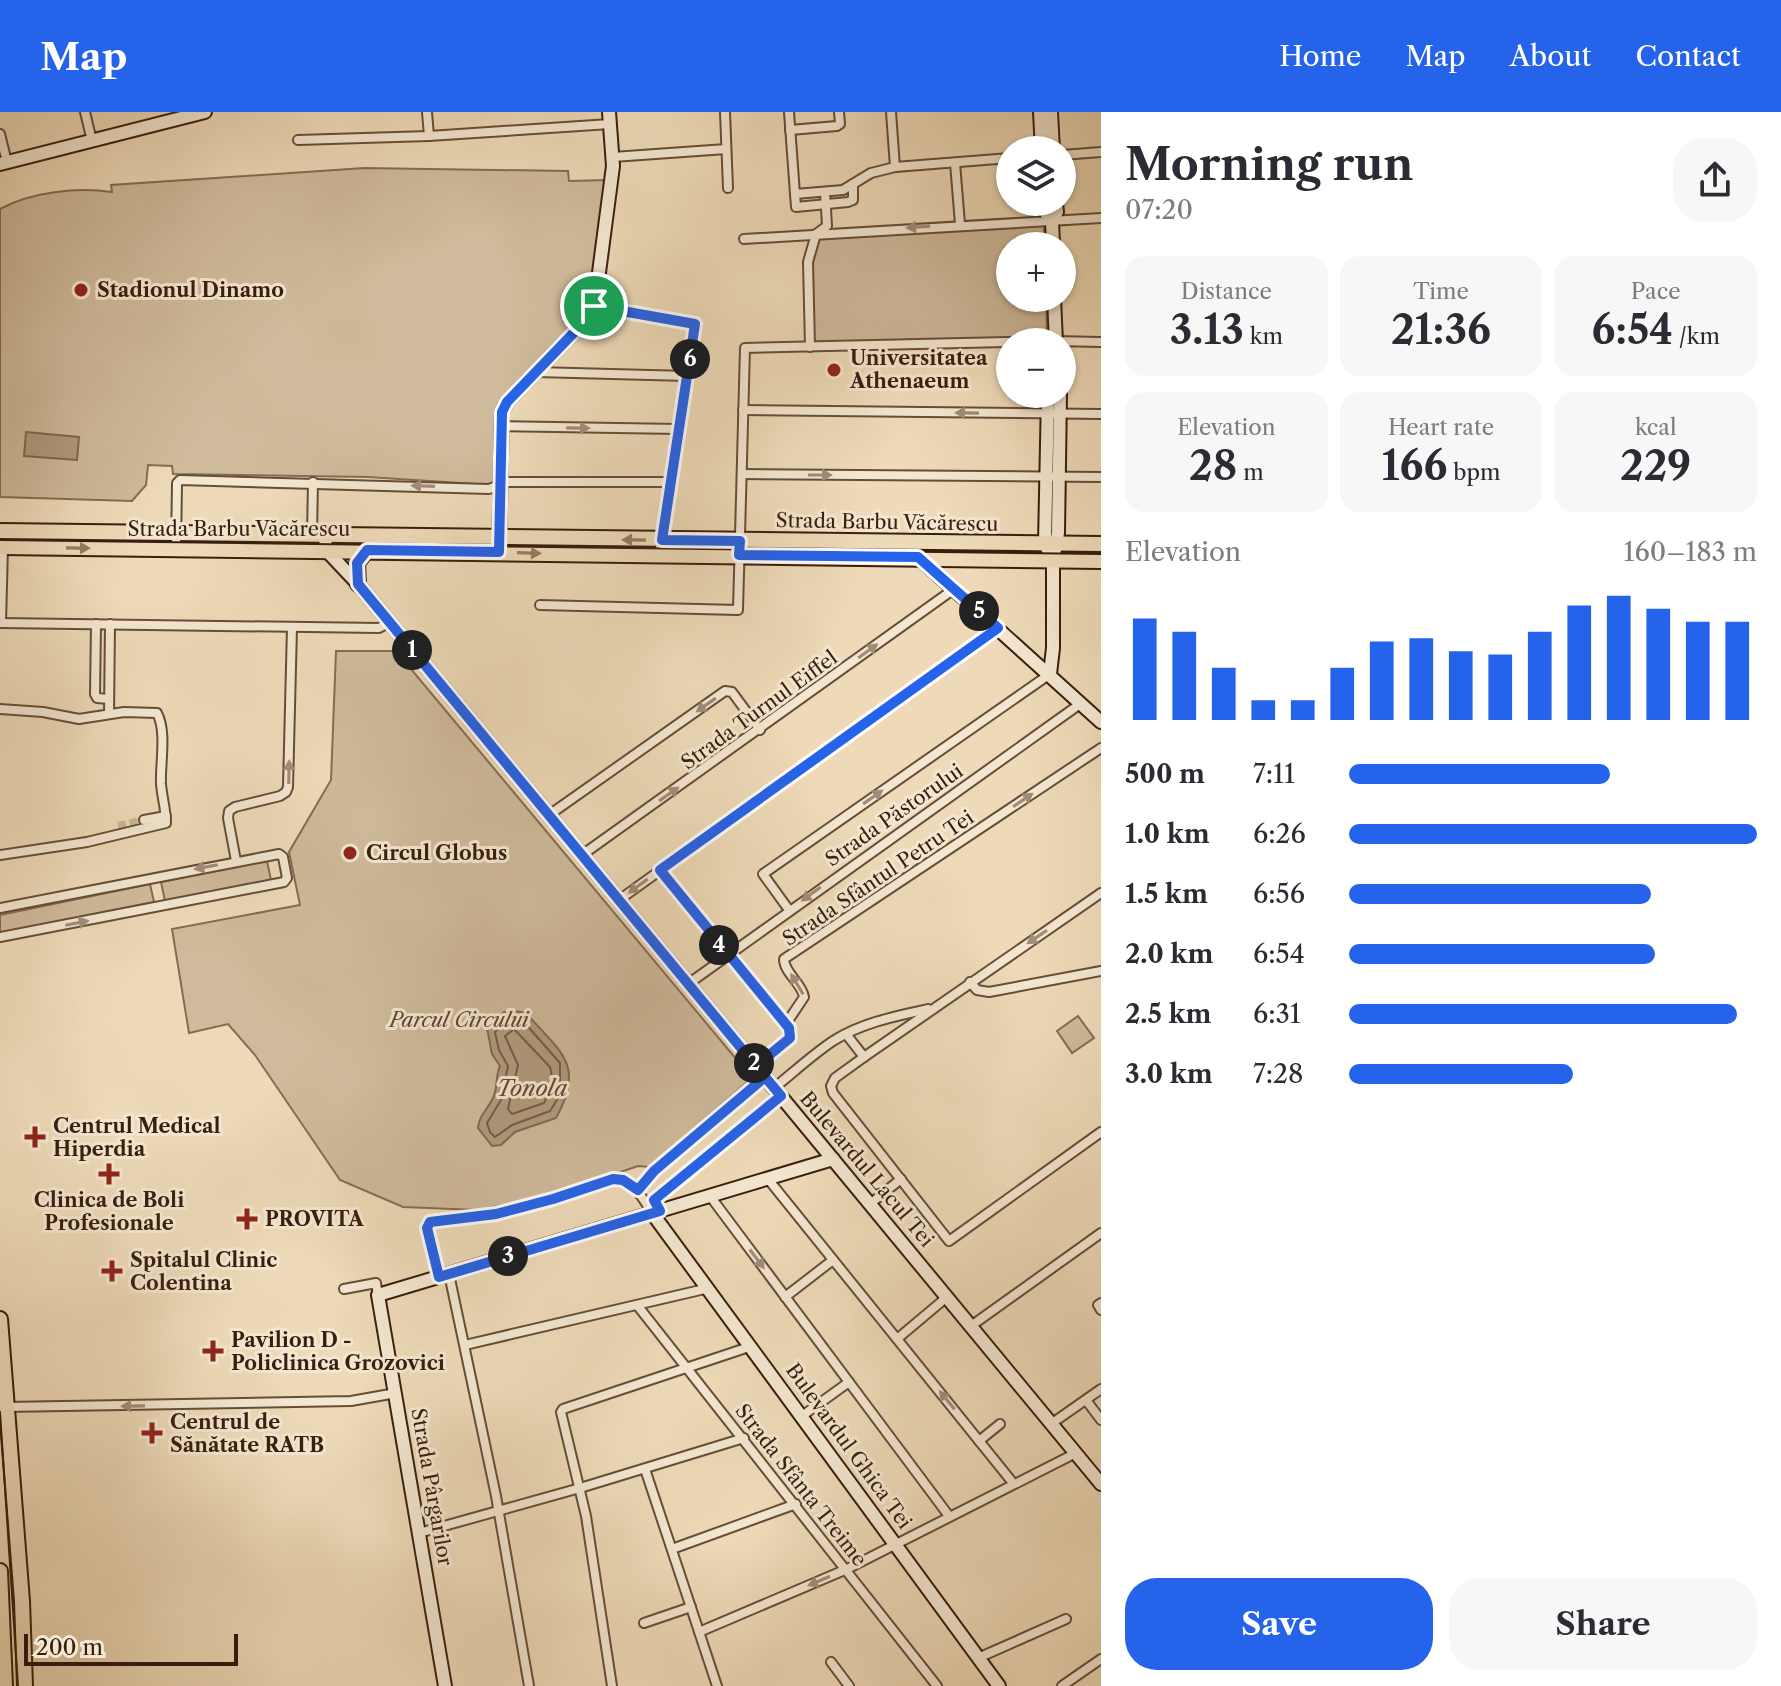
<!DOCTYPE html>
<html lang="en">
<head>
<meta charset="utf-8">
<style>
	:root { --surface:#fff; --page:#f7f7f7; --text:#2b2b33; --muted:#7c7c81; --accent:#2563eb }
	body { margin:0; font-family:"Libre Caslon Text",serif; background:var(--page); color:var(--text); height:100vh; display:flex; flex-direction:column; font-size:30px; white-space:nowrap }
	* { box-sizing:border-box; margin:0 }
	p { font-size:26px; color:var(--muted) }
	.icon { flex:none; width:44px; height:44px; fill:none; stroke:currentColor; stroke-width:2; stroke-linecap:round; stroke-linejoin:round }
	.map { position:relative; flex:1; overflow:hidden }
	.drawer { display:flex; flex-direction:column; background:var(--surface); width:680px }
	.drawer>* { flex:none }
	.buttons { position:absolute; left:996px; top:24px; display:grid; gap:16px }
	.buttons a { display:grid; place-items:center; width:80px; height:80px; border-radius:50%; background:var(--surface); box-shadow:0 2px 6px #0004; font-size:40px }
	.scale { position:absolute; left:24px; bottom:20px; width:214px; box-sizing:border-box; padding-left:8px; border:4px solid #391e0d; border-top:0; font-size:22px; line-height:28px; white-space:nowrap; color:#391e0d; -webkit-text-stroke:6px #f4e7d1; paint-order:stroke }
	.pin { position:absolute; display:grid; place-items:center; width:68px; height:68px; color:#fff; margin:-34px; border:4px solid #fff; border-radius:50%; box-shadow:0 2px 8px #0007 }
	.km { position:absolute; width:40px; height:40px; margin:-20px; border-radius:50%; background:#222; color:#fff; font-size:22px; line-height:40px; text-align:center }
	.round { display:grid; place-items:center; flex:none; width:84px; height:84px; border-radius:32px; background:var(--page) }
	.headline { display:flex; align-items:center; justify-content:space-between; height:136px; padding:0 24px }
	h1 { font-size:44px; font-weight:800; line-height:60px }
	.metrics { display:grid; grid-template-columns:repeat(3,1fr); gap:12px; height:136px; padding:8px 24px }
	.metrics div { display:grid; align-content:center; border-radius:20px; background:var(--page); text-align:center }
	.metrics b { font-size:40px; font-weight:800 }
	.metrics small { font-size:22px; font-weight:400 }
	.metrics p { font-size:22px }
	.chart { height:224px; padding:16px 24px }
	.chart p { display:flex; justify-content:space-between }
	.chart svg { width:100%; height:144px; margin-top:8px; stroke:var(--accent); stroke-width:6 }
	.cta { display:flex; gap:16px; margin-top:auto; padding:16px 24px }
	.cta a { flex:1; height:92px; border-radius:32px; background:var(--accent); color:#fff; font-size:32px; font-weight:800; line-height:92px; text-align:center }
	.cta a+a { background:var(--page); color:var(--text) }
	ul { padding:0 24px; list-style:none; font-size:26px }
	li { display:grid; grid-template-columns:128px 96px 1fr; align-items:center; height:60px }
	li i { height:20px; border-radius:10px; background:var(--accent) }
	header { display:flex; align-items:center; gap:48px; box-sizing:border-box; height:112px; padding:0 40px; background:var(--accent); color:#fff }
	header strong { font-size:38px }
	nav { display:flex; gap:44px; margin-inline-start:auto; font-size:28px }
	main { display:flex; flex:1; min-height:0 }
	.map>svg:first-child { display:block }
	.green { fill:#cfba9b; stroke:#846c54; stroke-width:2 }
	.water { fill:#b09a7e; stroke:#806851; stroke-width:2 }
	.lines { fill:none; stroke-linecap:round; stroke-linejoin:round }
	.shore { stroke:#745c46; stroke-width:2 }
	.street-tunnel { stroke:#cab496; stroke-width:8; stroke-dasharray:8 4; stroke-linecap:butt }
	.street-casing { stroke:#664d38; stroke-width:12 }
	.secondary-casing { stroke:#391e0d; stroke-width:16 }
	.primary-casing { stroke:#391e0d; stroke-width:18 }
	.street { stroke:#f4e7d1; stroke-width:8 }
	.secondary { stroke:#f4e7d1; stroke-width:12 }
	.primary { stroke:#eedab8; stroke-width:14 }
	.tram { stroke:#391e0d; stroke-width:2 }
	.oneway { fill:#a08d79 }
	.oneway2 { fill:#947c62 }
	.route-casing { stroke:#fff; stroke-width:16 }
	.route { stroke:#2563eb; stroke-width:10 }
	.poi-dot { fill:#8f2418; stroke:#f4e7d1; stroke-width:3 }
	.labels { text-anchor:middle; stroke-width:6; stroke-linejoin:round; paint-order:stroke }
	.poi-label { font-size:20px; font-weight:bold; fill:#391e0d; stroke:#f4e7d1; text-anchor:start }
	.street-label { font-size:20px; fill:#391e0d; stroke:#f4e7d1 }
	.park-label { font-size:20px; font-style:italic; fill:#5e4530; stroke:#f4e7d1 }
	.water-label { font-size:22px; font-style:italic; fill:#634935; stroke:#f4e7d1 }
</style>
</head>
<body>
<header>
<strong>Map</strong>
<nav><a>Home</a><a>Map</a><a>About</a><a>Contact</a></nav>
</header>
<main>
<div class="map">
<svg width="1101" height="1574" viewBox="0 0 1101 1574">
	<rect width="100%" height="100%" fill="#eedab8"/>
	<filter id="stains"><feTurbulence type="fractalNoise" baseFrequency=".0025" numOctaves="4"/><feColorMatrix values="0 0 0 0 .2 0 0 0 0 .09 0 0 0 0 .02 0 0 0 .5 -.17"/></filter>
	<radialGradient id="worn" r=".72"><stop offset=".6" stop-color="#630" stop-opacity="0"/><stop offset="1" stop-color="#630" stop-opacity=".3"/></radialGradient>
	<g class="green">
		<path d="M 364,56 L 568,59 L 569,69 L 608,68 L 591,179 L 575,212 L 497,294 L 495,302 L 494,368 L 491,373 L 368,365 L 173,362 L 172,354 L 148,353 L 146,373 L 132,389 L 0,385 L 0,97 C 31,80 77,75 112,80 L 111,73 Z"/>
		<path d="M 1044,111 L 1044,134 L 1010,134 L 1010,186 L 1046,186 L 1047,227 L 814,231 L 812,152 L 819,126 Z"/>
		<path d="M 336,539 L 396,539 L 752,966 L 649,1055 L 638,1054 L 550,1084 L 477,1098 L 403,1095 L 340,1068 L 255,943 L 228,912 L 189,921 L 172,817 L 300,793 L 289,740 L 331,668 Z"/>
		<path d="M 267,749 L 271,768 L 165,789 L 161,770 Z"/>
		<path d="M 150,772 L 154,790 L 0,821 L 0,803 Z"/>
		<path d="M 1078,904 L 1094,926 L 1072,941 L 1057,919 Z"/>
	</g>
	<g class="water">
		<path d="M 26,320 L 79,325 L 77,348 L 24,344 Z"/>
		<path d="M 514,899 L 526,901 C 560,940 586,952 556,1006 L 515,1020 L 501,1033 L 492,1034 L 478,1016 C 479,1003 488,997 493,986 C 498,976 495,965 500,954 L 492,942 L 487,916 L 504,900 Z"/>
	</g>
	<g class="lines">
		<g class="shore">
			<path d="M 514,907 L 523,909 L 560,951 L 560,983 L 550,999 L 512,1013 L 495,1025 L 490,1020 L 487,1011 L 501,988 L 508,954 L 499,938 L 495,920 L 506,908 Z"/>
			<path d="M 514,917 L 550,955 C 554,967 550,980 544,991 L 512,1002 L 508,997 L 518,953 L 505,924 Z"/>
		</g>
		<path class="street-tunnel" d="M 118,714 L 144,708"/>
		<g class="street-casing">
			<g id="street">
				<path d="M 85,0 L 92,29"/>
				<path d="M 427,0 L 429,24"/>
				<path d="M 725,0 L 728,76"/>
				<path d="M 789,0 L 795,82 L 843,78 L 871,61 L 895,55 L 1010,46"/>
				<path d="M 891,0 L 895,55"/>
				<path d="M 790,18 L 837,14 L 840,12 L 839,0"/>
				<path d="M 0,22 L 7,50"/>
				<path d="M 298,28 L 429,24 L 610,12"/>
				<path d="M 1062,43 L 1101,40"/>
				<path d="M 613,45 L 726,37"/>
				<path d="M 955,51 L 960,112"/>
				<path d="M 795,82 L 796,95 L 848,90 L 853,88 L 853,72"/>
				<path d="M 744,127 L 1101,106"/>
				<path d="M 594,194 L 695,212 L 659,443"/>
				<path d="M 810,235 L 808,150 L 816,122 L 827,114 L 825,80"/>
				<path d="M 536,260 L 688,264"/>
				<path d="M 743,298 L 1101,302"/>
				<path d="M 500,314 L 679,317"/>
				<path d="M 742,362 L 1101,365"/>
				<path d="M 312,423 L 313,370"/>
				<path d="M 176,437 L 177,371 L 180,368 L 489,377 L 507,370 L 671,370"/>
				<path d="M 540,493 L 738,498 L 745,236 L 1055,229 L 1101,230"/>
				<path d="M 0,511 L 379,516 L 390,510"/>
				<path d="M 1,511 L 3,435"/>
				<path d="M 96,512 L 95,582 L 97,586 L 109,587"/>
				<path d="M 0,597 L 43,600 L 79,607 L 124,600 L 157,601 C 167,620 160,651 161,672 C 162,685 166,698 166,711 L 87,730 L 0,743"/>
				<path d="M 109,602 L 110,512"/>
				<path d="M 549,703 L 725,579 L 732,580 L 760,618"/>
				<path d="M 144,708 L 166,704"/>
				<path d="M 582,743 L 954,477"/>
				<path d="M 236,749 L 228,706 L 229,699 L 235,695 L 280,684 L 286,680 L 288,675 L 292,515"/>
				<path d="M 660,758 L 787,914"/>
				<path d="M 1101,781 L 864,945 L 835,966 L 831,974 L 833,981 L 949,1129 L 1101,1020"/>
				<path d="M 619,788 L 998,516"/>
				<path d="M 0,796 L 279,742 L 283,745 L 287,766 L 284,770 L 0,825"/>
				<path d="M 789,798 L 763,762 L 1050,562"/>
				<path d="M 970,870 L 977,878 L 989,880 L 1101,859"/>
				<path d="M 688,872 L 1080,592"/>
				<path d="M 846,922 L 864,945"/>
				<path d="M 756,954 L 790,926 L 788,909 L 804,885 C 802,871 784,861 784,847 L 1101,636"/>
				<path d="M 774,976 C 794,960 812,943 833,929 C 861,911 896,904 928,897"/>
				<path d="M 768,1067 L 1013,1371"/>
				<path d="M 638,1078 L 654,1059 L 765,965"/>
				<path d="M 710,1084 L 949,1404"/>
				<path d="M 870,1092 L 901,1067"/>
				<path d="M 660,1099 L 654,1088 L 781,984"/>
				<path d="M 449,1162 L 496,1384 L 529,1574"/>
				<path d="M 439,1165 L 427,1116 L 430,1110 L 496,1102 L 553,1087 L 613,1067 C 634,1068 642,1085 652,1101"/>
				<path d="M 344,1177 L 376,1171 L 378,1183"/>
				<path d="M 785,1185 L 833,1148"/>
				<path d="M 1101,1191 L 1098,1193 L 1101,1198"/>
				<path d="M 637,1193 L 937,1574"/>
				<path d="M 971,1214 L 1101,1121"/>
				<path d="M 897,1227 L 947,1185"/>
				<path d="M 465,1233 L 709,1176"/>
				<path d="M 1086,1288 L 1101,1308"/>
				<path d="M 5,1295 L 351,1289 L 396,1281"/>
				<path d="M 802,1304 L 849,1270"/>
				<path d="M 1051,1312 L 1101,1277"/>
				<path d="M 979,1329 L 1000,1312"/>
				<path d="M 645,1357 L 717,1574"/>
				<path d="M 419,1421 L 580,1376 L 744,1326"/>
				<path d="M 672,1437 L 796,1392"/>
				<path d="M 644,1511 L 691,1495"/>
				<path d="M 699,1520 L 847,1457 L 1076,1341"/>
				<path d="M 978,1546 L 1066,1507"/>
				<path d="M 831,1550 L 849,1574"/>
				<path d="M 612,1574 L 586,1404 L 561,1300 L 563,1297 L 752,1234"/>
				<path d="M 1062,1574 L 1101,1547"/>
			</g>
		</g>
		<g class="secondary-casing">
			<g id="secondary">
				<path d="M 1040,0 L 1042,38"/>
				<path d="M 1051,0 L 1053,38"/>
				<path d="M 0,52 L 205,0"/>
				<path d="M 1046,90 L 1046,101 L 1052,108"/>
				<path d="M 1053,134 L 1052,108 L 1057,100 L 1056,90"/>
				<path d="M 1054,186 L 1056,230"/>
				<path d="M 1048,282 L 1045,432 L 1048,438"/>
				<path d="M 325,423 L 326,438 L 358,472 L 1101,1372"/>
				<path d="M 499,440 L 502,300 L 507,290 L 586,208 L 595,191 L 613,54 L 609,0"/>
				<path d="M 918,445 L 1101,610"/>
				<path d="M 1050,562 L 1053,536 L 1053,448 L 1058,421 L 1060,282"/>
				<path d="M 652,1101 L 999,1574"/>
				<path d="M 445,1574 L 378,1183 L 833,1047"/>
			</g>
		</g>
		<g class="primary-casing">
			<g id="primary">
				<path d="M 0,419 L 1101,432"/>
				<path d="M 0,435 L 1101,449"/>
				<path d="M 358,472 L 357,451 L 367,438"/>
				<path d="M 0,1207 L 22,1489 L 25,1574"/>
				<path d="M 0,1459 L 5,1574"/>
			</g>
		</g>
		<use href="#street" class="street"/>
		<use href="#secondary" class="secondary"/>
		<use href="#primary" class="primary"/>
		<g class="tram">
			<path d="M 0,428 L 1101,442"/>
			<path d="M 0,1300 L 18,1574"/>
		</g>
	</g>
	<defs><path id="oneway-solid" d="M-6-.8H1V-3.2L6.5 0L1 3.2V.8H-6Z" transform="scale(2)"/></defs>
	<g class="oneway">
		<use href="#oneway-solid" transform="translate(918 115) rotate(176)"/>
		<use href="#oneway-solid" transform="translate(967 301) rotate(-179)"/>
		<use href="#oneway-solid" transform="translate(578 316) rotate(1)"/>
		<use href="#oneway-solid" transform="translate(820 363)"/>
		<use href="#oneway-solid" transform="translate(423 374) rotate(-178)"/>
		<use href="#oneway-solid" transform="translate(868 539) rotate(-36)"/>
		<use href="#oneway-solid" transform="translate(706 593) rotate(145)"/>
		<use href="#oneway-solid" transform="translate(289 660) rotate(-89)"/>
		<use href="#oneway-solid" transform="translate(669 682) rotate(-35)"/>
		<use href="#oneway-solid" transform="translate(873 685) rotate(-35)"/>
		<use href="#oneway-solid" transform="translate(1023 688) rotate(-34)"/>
		<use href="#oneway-solid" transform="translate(206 755) rotate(169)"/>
		<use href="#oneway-solid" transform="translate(638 774) rotate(144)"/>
		<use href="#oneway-solid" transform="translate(811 782) rotate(144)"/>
		<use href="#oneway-solid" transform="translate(77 811) rotate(-11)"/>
		<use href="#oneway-solid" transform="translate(1037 825) rotate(146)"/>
		<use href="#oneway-solid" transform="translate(797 872) rotate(-121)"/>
		<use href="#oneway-solid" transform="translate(757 1147) rotate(53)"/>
		<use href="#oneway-solid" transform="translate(947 1288) rotate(-129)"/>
		<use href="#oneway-solid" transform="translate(133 1294) rotate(179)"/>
		<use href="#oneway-solid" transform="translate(819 1469) rotate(157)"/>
	</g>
	<g class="oneway2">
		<use href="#oneway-solid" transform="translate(634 428) rotate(-179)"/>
		<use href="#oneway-solid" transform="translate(78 436) rotate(1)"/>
		<use href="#oneway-solid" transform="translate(529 441) rotate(2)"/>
	</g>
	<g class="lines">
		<g class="route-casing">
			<path id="route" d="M 594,194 L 586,208 L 507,290 L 502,300 L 499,440 L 367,438 L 357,451 L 358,472 L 765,965 L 654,1059 L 638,1078 L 623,1068 L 613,1067 L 553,1087 L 496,1102 L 430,1110 L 427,1116 L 439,1165 L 660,1099 L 654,1088 L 781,984 L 756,954 L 790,926 L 789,916 L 660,758 L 998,516 L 918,445 L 739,443 L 740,429 L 662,428 L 695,212 L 594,194"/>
		</g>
		<use href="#route" class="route"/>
	</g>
	<g class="poi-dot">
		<circle cx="81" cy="178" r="8"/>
		<circle cx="834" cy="258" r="8"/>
		<circle cx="350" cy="741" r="8"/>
		<path d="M31 1013h8v8h8v8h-8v8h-8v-8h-8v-8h8z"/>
		<path d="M105 1050h8v8h8v8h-8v8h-8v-8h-8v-8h8z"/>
		<path d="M243 1095h8v8h8v8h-8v8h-8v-8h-8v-8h8z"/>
		<path d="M108 1147h8v8h8v8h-8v8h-8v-8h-8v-8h8z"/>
		<path d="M209 1227h8v8h8v8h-8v8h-8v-8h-8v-8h8z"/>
		<path d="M148 1309h8v8h8v8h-8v8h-8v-8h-8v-8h8z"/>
	</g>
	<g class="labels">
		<g class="poi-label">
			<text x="97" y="185">Stadionul Dinamo</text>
			<text x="850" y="253">Universitatea<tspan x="850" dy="23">Athenaeum</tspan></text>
			<text x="366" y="748">Circul Globus</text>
			<text x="53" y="1021">Centrul Medical<tspan x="53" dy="23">Hiperdia</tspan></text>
			<text x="109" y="1095" text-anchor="middle">Clinica de Boli<tspan x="109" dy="23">Profesionale</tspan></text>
			<text x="265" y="1114">PROVITA</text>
			<text x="130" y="1155">Spitalul Clinic<tspan x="130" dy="23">Colentina</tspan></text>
			<text x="231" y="1235">Pavilion D -<tspan x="231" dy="23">Policlinica Grozovici</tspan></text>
			<text x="170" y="1317">Centrul de<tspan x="170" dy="23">Sănătate RATB</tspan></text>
		</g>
		<g class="street-label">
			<text transform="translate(887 410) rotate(1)" y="7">Strada Barbu Văcărescu</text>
			<text x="239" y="424">Strada Barbu Văcărescu</text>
			<text transform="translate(759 598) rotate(-36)" y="7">Strada Turnul Eiffel</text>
			<text transform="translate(894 703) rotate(-35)" y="7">Strada Păstorului</text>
			<text transform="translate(878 766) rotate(-34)" y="7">Strada Sfântul Petru Tei</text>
			<text transform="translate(867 1057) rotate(50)" y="7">Bulevardul Lacul Tei</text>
			<text transform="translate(849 1334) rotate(54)" y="7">Bulevardul Ghica Tei</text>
			<text transform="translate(801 1373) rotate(52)" y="7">Strada Sfânta Treime</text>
			<text transform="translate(432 1375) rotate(80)" y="7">Strada Pârgarilor</text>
		</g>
		<g class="park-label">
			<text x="459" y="915">Parcul Circului</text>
		</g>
		<g class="water-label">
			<text x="532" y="984">Tonola</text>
		</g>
	</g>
	<rect width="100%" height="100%" filter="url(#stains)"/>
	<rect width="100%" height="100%" fill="url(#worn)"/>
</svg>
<div class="buttons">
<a><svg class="icon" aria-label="layers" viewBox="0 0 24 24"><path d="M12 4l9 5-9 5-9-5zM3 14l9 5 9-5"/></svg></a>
<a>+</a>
<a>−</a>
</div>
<div class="scale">200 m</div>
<div class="pin" style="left:594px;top:194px;background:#1e9e55"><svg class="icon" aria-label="arrive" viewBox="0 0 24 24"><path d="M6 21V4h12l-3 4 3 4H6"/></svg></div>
<b class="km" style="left:412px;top:538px">1</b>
<b class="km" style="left:754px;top:951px">2</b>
<b class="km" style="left:508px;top:1144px">3</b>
<b class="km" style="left:719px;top:833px">4</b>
<b class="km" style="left:979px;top:499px">5</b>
<b class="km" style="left:690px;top:247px">6</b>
</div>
<section class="drawer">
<div class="headline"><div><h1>Morning run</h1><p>07:20</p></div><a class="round"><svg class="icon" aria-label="share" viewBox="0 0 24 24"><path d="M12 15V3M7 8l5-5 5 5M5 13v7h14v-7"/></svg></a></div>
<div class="metrics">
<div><p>Distance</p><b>3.13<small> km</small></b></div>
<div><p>Time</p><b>21:36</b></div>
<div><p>Pace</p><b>6:54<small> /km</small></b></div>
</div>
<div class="metrics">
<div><p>Elevation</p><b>28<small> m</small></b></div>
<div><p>Heart rate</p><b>166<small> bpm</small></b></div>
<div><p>kcal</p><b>229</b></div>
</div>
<div class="chart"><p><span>Elevation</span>160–183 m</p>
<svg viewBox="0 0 160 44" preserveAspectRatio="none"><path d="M5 44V13M15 44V17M25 44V28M35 44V38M45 44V38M55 44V28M65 44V20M75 44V19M85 44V23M95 44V24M105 44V17M115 44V9M125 44V6M135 44V10M145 44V14M155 44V14"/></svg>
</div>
<ul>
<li><b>500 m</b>7:11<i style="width:64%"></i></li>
<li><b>1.0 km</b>6:26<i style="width:100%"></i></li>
<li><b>1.5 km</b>6:56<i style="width:74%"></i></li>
<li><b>2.0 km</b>6:54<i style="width:75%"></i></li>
<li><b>2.5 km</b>6:31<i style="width:95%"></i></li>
<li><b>3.0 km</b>7:28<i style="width:55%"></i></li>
</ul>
<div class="cta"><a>Save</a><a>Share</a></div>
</section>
</main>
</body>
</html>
